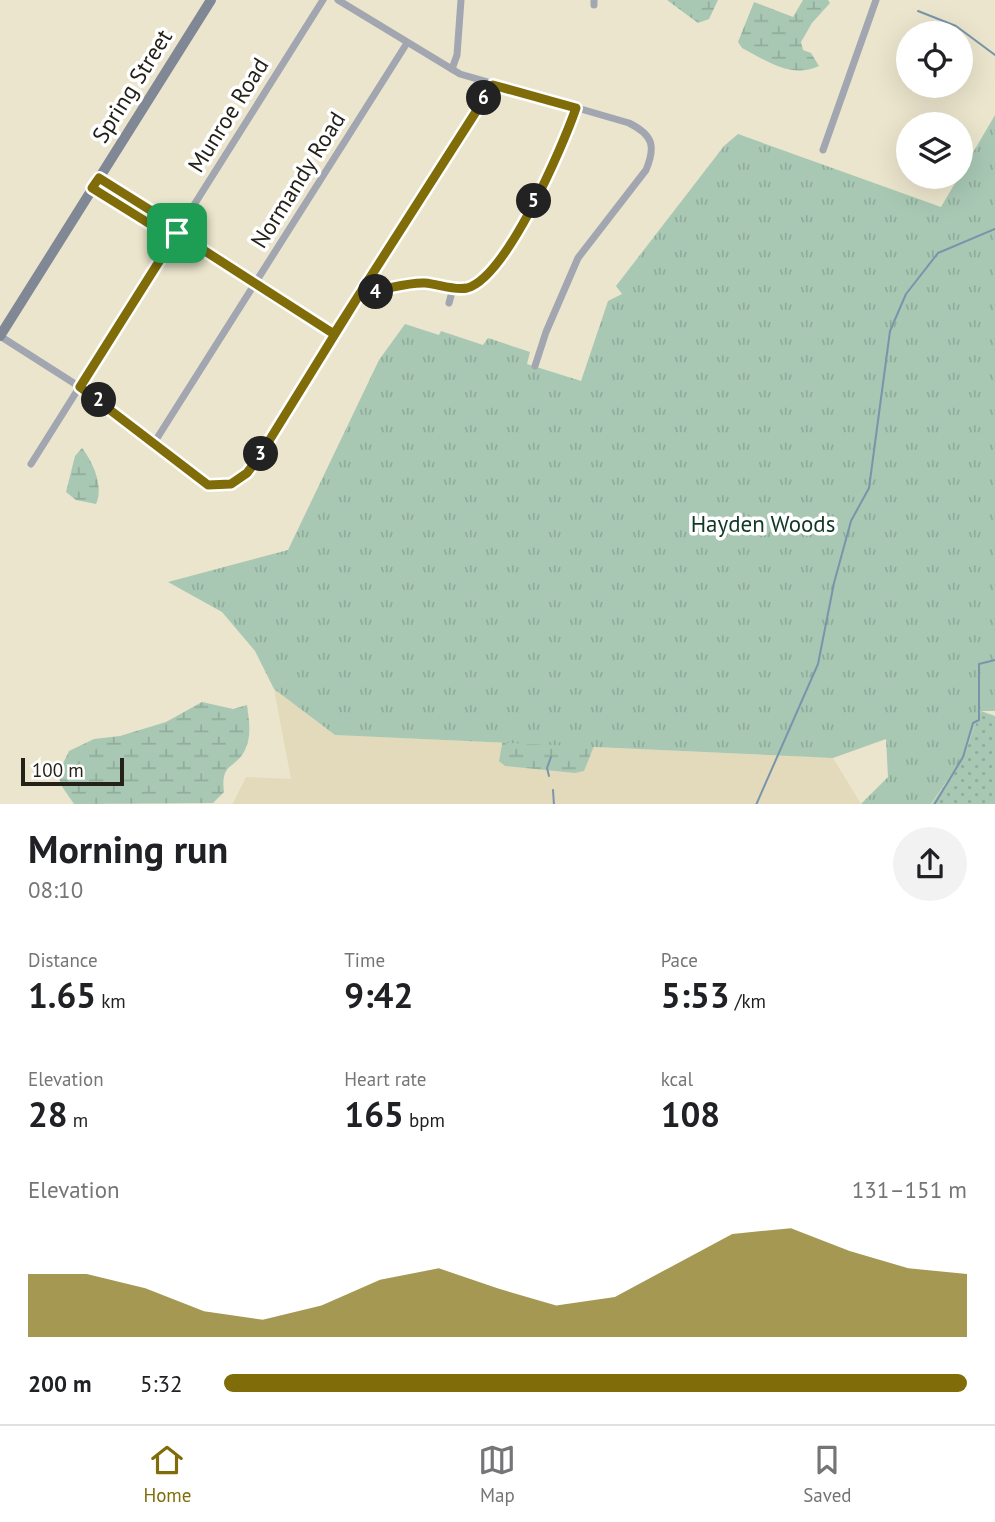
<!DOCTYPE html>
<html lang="en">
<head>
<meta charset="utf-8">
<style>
	:root { --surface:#fff; --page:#f2f2f2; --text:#202124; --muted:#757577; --line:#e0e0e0; --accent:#806d0a }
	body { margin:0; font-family:"PT Sans",sans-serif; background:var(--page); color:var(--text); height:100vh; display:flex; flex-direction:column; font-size:26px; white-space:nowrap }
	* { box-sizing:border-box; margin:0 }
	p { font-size:23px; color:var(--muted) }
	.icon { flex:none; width:38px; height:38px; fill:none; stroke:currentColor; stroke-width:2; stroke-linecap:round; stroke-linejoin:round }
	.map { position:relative; height:804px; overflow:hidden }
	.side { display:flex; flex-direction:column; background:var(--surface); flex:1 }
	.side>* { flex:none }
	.buttons { position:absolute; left:896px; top:21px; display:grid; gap:14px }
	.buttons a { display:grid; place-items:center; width:77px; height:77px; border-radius:50%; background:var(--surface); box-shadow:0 7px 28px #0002; font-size:35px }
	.scale { position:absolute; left:21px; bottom:18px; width:103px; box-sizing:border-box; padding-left:7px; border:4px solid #232118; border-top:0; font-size:19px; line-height:24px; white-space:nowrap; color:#232118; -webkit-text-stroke:5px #fff; paint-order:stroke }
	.pin { position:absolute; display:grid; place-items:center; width:60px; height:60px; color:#fff; margin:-30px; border-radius:14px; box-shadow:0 4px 10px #0006 }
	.km { position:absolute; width:35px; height:35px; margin:-18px; border-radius:50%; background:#222; color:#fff; font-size:19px; line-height:35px; text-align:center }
	.round { display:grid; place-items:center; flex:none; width:74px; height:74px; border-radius:37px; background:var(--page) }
	.head { display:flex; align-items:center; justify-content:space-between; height:119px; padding:0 28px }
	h1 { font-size:38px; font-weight:600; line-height:52px }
	.stats { display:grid; grid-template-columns:repeat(3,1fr); gap:10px; height:119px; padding:7px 28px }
	.stats div { display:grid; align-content:center }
	.stats b { font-size:35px; font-weight:600 }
	.stats small { font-size:19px; font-weight:400 }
	.stats p { font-size:19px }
	.chart { height:196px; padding:14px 28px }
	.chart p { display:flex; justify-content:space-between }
	.chart svg { width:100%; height:126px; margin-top:7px; fill:var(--accent); opacity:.7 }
	ul { padding:0 28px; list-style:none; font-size:23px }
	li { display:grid; grid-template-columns:112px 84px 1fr; align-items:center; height:52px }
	li i { height:18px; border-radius:9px; background:var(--accent) }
	.menu { display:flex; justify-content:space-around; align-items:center; height:98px; border-top:2px solid var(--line); background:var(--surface); font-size:19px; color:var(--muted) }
	.menu a { display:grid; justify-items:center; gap:4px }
	.menu .current { color:var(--accent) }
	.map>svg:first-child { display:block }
	.built { fill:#e2dabb }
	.grass { fill:url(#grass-dots) }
	.wetland { fill:url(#wetland-marsh) }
	.park { fill:url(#park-tufts) }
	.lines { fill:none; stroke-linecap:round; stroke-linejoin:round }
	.stream { stroke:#7895ac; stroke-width:2 }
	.street { stroke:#a1a6b0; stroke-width:7 }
	.secondary { stroke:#808896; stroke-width:10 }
	.route-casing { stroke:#fff; stroke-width:14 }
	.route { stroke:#806d0a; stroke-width:9 }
	.labels { text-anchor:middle; stroke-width:7; stroke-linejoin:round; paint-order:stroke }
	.street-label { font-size:23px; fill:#232118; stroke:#fff }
	.park-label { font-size:23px; fill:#103824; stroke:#fff }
</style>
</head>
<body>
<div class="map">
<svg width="995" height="805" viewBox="0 0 995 805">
	<defs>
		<pattern id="grass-dots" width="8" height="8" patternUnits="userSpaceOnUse" patternTransform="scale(1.75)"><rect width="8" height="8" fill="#a8c8b4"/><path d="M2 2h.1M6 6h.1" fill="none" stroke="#90ac9a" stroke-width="1.8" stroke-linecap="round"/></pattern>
		<pattern id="wetland-marsh" width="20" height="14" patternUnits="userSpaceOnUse" patternTransform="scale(1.75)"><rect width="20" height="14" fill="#a8c8b4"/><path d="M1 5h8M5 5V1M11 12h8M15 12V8" fill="none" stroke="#90ac9a"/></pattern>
		<pattern id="park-tufts" width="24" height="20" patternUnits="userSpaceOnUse" patternTransform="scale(1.75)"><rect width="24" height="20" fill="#a8c8b4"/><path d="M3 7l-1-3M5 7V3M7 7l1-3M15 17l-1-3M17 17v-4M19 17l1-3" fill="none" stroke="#90ac9a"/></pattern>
	</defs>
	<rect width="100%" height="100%" fill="#ebe5cd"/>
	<path class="built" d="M 274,689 L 335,735 L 833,758 L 861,804 L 232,805 L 246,777 L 291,779 Z"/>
	<path class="grass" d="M 981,711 L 995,716 L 995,804 L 931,805 L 962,759 Z"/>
	<g class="wetland">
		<path d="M 667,0 L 718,0 L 709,19 L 698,23 Z"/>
		<path d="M 803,0 L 828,0 L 830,3 L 812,23 L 801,42 L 803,50 L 811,53 L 819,66 C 791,79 767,61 742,48 L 738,42 L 754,2 L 793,17 Z"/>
		<path d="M 82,448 C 93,462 104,487 96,504 L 76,500 L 66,492 L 75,456 Z"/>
		<path d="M 202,702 L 233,709 L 247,705 C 249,720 252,736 245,750 C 236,769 220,762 224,792 L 213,803 L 74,804 L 61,785 L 58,774 L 69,751 L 94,739 L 120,736 L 166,722 Z"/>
		<path d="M 507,717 L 596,741 L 584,771 L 575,773 L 505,766 L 499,761 Z"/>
	</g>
	<path class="park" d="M 995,115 L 995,711 L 981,711 L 962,759 L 931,804 L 861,804 L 888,777 L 886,739 L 833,758 L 335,735 L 274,689 L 255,651 L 222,612 L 168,582 L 288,550 L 379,360 L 405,324 L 439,335 L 441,331 L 483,345 L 488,338 L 530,352 L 527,364 L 581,381 L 608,301 L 622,294 L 616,286 L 724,146 L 738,134 L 941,207 Z"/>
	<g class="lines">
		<g class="stream">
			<path d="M 918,11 L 956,26 L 995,55"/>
			<path d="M 549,776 L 547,768 L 551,757"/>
			<path d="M 553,790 L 554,805"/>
			<path d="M 756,805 L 818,664 L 834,583 L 851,521 L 869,488 L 890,331 L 906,294 L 938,253 L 995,229"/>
			<path d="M 934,805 L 963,757 L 973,723 L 979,720 L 979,664 L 995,660"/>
		</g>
		<g class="street">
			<path d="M 338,0 L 460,74 L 629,123 C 653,135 656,146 646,170 L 578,258 L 546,332 L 535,366"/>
			<path d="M 594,5 L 594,0"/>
			<path d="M 452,69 L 457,55 L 461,0"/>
			<path d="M 823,150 L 876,0"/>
			<path d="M 99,178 L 158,215 L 177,233 L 333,334"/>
			<path d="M 92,189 L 158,229 L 176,233"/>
			<path d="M 361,292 C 382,292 404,282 425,283 C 438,284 454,291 467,288 C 506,278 563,146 576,108"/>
			<path d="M 449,303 L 453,288"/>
			<path d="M 0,336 L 94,396 L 197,479 C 224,494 242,479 259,457 L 493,84"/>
			<path d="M 154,443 L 407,43"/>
			<path d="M 31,464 L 323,0"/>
		</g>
		<path class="secondary" d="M 0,336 L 211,0"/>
	</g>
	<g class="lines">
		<g class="route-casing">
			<path id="route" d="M 177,233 L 158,229 L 92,188 L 99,178 L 158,215 L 177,233 L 80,387 L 208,485 L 231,484 L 247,473 L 259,457 L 361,292 C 382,292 404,282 425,283 C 438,284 454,291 467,288 C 506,278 563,146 576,108 L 493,85 L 334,334 L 177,233"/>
		</g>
		<use href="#route" class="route"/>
	</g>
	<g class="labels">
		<g class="street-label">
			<text transform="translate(132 86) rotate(-58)" y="8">Spring Street</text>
			<text transform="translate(228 115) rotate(-58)" y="8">Munroe Road</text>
			<text transform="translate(298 180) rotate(-58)" y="8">Normandy Road</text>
		</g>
		<g class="park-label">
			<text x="763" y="532">Hayden Woods</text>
		</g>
	</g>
</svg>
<div class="buttons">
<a><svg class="icon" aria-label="locate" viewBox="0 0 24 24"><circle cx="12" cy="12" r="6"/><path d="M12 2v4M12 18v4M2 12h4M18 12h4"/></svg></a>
<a><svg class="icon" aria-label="layers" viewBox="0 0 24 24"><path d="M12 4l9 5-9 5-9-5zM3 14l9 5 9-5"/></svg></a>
</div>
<div class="scale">100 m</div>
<div class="pin" style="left:177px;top:233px;background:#1e9e55"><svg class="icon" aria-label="arrive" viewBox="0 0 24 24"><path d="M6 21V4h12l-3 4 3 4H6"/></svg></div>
<b class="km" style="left:99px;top:400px">2</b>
<b class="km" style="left:261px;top:454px">3</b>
<b class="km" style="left:376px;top:292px">4</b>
<b class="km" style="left:534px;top:201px">5</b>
<b class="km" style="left:484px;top:98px">6</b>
</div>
<section class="side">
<div class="head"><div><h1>Morning run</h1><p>08:10</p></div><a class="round"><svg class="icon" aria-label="share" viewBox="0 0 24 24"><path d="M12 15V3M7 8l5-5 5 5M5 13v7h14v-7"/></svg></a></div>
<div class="stats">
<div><p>Distance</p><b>1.65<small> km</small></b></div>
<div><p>Time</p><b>9:42</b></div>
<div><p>Pace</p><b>5:53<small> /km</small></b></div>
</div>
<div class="stats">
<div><p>Elevation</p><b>28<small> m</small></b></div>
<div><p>Heart rate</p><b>165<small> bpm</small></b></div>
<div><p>kcal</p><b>108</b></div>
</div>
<div class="chart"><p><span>Elevation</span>131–151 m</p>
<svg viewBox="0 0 160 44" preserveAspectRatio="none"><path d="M0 44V22L10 22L20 27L30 35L40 38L50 33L60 24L70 20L80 27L90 33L100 30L110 19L120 8L130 6L140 14L150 20L160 22V44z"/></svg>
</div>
<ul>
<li><b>200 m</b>5:32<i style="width:100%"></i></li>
</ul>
</section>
<nav class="menu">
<a class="current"><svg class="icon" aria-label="home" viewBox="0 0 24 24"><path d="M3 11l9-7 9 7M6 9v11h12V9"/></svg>Home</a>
<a><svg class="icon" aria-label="map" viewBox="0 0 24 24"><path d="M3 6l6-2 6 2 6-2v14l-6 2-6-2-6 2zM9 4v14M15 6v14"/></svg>Map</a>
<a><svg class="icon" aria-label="saved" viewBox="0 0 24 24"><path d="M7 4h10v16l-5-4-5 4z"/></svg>Saved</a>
</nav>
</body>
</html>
